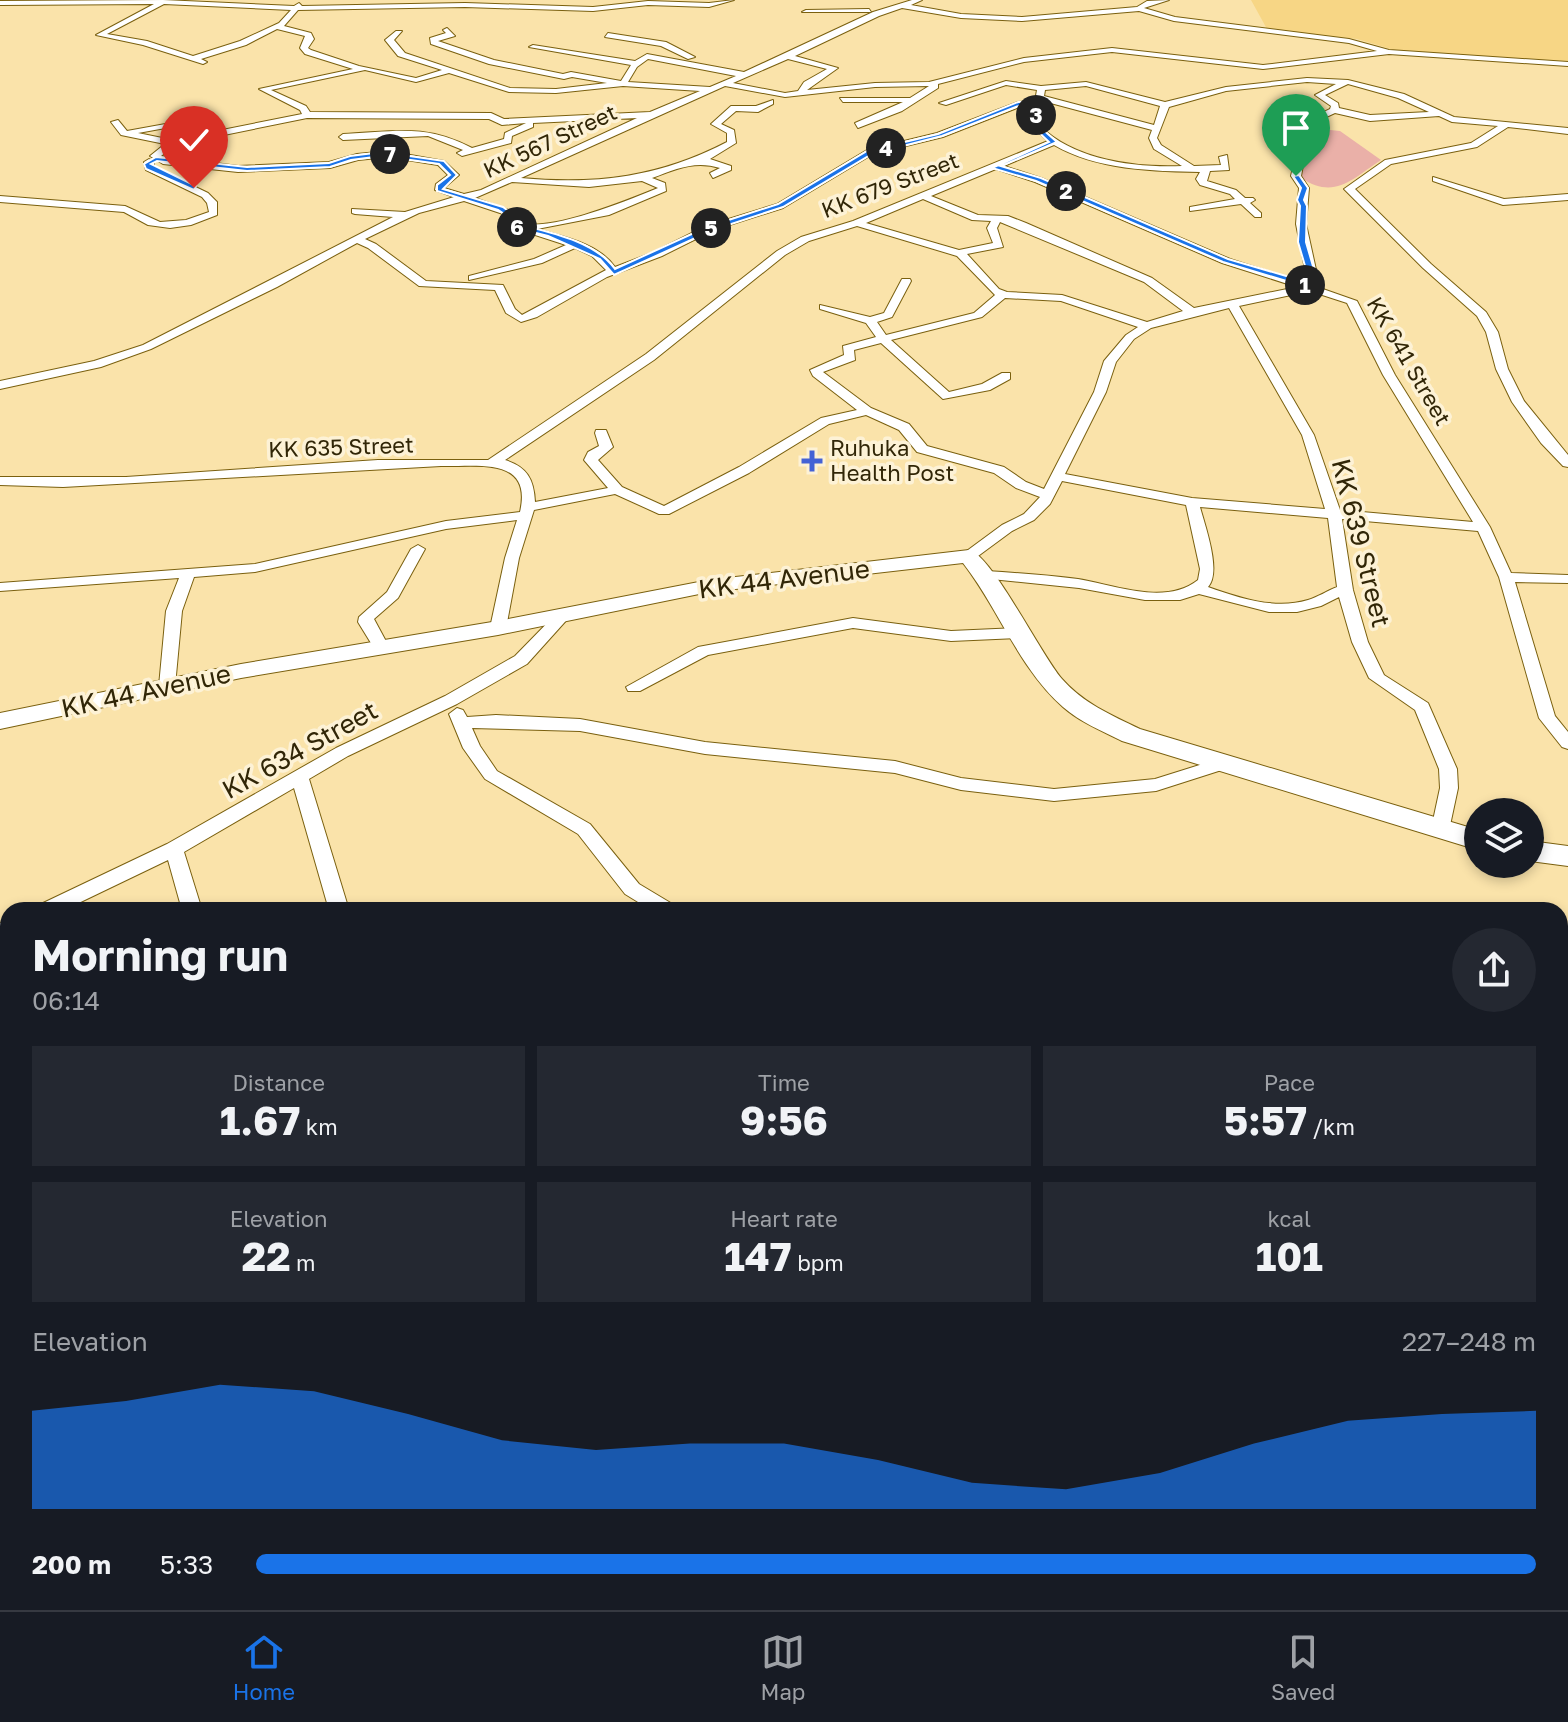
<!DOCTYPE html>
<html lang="en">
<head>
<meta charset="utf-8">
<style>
	:root { --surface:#171b24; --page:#242831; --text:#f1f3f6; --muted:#9ea1a6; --line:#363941; --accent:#1a73e8 }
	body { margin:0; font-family:"Golos Text",sans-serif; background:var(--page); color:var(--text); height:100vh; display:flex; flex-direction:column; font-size:30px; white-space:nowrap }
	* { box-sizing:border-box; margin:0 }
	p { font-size:26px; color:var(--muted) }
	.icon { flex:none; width:44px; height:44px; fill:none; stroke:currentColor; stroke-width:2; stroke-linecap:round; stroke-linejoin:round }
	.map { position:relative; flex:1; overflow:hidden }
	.panel { position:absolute; left:0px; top:902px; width:1568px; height:708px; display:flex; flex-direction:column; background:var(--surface); border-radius:24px 24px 0 0; box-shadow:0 4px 12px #0003 }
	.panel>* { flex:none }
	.tools { position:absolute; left:1464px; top:798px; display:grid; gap:16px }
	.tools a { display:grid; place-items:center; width:80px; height:80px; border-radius:50%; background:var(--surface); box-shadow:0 4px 12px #0003; font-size:40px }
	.pin { position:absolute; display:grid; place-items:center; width:68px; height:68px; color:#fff; margin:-82px -34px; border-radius:50% 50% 50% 0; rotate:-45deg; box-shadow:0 0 8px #0007 }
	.pin .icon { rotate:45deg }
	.km { position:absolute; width:40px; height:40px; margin:-20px; border-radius:50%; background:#222; color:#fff; font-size:22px; line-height:40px; text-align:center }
	.round { display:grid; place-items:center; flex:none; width:84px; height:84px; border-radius:42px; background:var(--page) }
	.summary { display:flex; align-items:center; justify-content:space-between; height:136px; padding:0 32px }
	h1 { font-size:44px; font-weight:700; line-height:60px }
	.figures { display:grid; grid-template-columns:repeat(3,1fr); gap:12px; height:136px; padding:8px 32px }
	.figures div { display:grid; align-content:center; border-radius:0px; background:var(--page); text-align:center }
	.figures b { font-size:40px; font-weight:700 }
	.figures small { font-size:22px; font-weight:400 }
	.figures p { font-size:22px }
	.chart { height:224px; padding:16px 32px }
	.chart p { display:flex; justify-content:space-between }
	.chart svg { width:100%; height:144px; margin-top:8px; fill:var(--accent); opacity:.7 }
	ul { padding:0 32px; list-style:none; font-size:26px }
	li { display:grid; grid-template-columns:128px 96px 1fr; align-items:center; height:60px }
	li i { height:20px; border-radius:10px; background:var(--accent) }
	.tab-bar { display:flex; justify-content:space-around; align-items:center; height:112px; border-top:2px solid var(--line); background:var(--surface); font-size:22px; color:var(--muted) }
	.tab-bar a { display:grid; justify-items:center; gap:4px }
	.tab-bar .on { color:var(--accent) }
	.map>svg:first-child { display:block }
	.built { fill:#f7d685 }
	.green { fill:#eab0a8 }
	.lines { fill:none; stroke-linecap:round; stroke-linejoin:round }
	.minor-casing { stroke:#7a600f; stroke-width:2 }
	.secondary-casing { stroke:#7a600f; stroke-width:2 }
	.minor { fill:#fff; fill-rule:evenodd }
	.secondary { fill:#fff; fill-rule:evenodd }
	.route { fill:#1a73e8; stroke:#fff; stroke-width:2 }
	.poi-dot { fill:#4462d5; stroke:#fdf2d6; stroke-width:3 }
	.labels { text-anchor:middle; stroke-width:7; stroke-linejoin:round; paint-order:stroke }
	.far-street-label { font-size:22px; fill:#312607; stroke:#fdf2d6 }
	.far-poi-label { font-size:22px; fill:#312607; stroke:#fdf2d6; text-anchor:start }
	.street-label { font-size:26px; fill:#312607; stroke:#fdf2d6 }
</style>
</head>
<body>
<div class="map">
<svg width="1568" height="1610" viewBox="0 0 1568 1610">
	<rect width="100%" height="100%" fill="#fae3aa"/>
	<path class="built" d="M 1251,0 L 1568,0 L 1568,62 L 1401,52 L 1357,39 L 1267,29 Z"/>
	<path class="green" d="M 1298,113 L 1321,116 L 1311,128 L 1340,131 L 1381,160 C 1352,179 1335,200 1301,178 L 1310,144 L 1309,132 L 1287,130 L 1286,127 Z"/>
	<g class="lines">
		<g class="minor-casing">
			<g id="minor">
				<path d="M 163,0 L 294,6 L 299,3 L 302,6 L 465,3 L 593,7 L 648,1 L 709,3 L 734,0 L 709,7 L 648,5 L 593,11 L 465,7 L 298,10 L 284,26 L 311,33 L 314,39 L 308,48 L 311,50 L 359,66 L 416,78 L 442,70 L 398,56 L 385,40 L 396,31 L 402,31 L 394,40 L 405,53 L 510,88 L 556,89 L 607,83 L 572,77 L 564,79 L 489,64 L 431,44 L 430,38 L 446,33 L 443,30 L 447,28 L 455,36 L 438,41 L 494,60 L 563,74 L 571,72 L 621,81 L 631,65 L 529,47 L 533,45 L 635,61 L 647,54 L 744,72 L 873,12 L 912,0 L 922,0 L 911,5 L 961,14 L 1022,17 L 1137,7 L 1147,1 L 1169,0 L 1144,8 L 1175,17 L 1349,39 L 1389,50 L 1568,62 L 1568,66 L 1389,54 L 1263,69 L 1112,52 L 1024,62 L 938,84 L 938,88 L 902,111 L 858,128 L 855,123 L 903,102 L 843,102 L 840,98 L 910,98 L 929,86 L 875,87 L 785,97 L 725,86 L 521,178 C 597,185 660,177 727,142 L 727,133 L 711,124 L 731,106 L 756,106 L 773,100 L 773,104 L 758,112 L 736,111 L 721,124 L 734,130 L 736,143 L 710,159 L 731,166 L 731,170 L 713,178 L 710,173 L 720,168 C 695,160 676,169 652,178 L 665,183 L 666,191 L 609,215 L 537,229 C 564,237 598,243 615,267 L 654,252 L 706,226 L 777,204 L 867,150 L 937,133 L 1018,102 L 1035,101 L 1037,90 L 1006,85 L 946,105 L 939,103 L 1006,81 L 1041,86 L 1086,82 L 1165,102 L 1226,87 L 1307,78 L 1348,80 L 1404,94 L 1454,117 L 1568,128 L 1568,134 L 1508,127 L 1477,147 L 1391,164 L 1355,189 L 1431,264 L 1486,312 L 1498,332 L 1508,369 L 1524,401 L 1568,455 L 1568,467 L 1563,466 L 1541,443 L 1512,402 L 1496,369 L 1486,332 L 1477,316 L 1423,268 L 1344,189 L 1385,160 L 1471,143 L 1498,126 L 1452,122 L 1439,116 L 1370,121 L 1335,113 L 1322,119 L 1309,134 L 1301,176 L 1309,188 L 1306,224 L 1320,288 L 1357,301 L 1395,375 L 1490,527 L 1511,573 L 1568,575 L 1568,583 L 1515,582 L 1555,716 L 1568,732 L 1568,749 L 1562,747 L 1539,718 L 1499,577 L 1478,531 L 1342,519 L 1353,590 L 1368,642 L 1384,675 L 1428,703 L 1457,769 L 1458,788 L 1449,830 L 1440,837 L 1431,830 L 1440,788 L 1439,769 L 1415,710 L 1369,678 L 1352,642 L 1339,597 L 1321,606 L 1297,612 L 1269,612 L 1199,594 L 1180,600 L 1145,600 L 1079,588 L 981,578 L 981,572 L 986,571 C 1017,573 1048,575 1078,579 C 1115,585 1165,606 1198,580 L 1200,569 L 1186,505 L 1062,481 L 1050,504 L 1034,520 L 1012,531 L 974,559 L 964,559 L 964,553 L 1002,525 L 1024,514 L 1040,497 L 1016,488 L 994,473 L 917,452 L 899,430 L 866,415 L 829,424 L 749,473 L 669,514 L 659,514 L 615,494 L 534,510 L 519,558 L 506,628 L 498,633 L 490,628 L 505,558 L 517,520 L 446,529 L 255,572 L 194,577 L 182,611 L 175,686 L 167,691 L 161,690 L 159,686 L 166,611 L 179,578 L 0,591 L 0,583 L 255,564 L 446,521 L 520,512 C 533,456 477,467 441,466 L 63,487 L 0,485 L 0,477 L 126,477 L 378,460 L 488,460 L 646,354 L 777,251 L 801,237 L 853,221 L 1048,141 L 1032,126 L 1034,106 L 1022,106 L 943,137 L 873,154 L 783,208 L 714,230 L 662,256 L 607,277 L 537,317 L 521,322 L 506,313 L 495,290 L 419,286 L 368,248 L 357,243 L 277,287 L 151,349 L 101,367 L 0,389 L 0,381 L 94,361 L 143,345 L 393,217 L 355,214 L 352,213 L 352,209 L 405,212 L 454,197 L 435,190 L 436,184 L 448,175 L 438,165 L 388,157 L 358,160 L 330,168 L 238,172 L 163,164 L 150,156 L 165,144 L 121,135 L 111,122 L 118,120 L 127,131 L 171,123 L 171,127 L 138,133 L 172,140 L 302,114 L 300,110 L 259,89 L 353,69 L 305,54 L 300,48 L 305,36 L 277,29 L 246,45 L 201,59 L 207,62 L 203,64 L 143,45 L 96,35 L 154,4 L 0,5 L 0,1 ZM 164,4 L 291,10 L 279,23 L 240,41 L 193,56 L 147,41 L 107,34 ZM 902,8 L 961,18 L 1022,21 L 1139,11 L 1174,21 L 1349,43 L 1377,51 L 1263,65 L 1112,48 L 1024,58 L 929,82 L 875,83 L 807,90 L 838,68 L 795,56 L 879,16 ZM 648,59 L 736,76 L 710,87 L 628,82 L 637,67 ZM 788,59 L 827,69 L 804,82 L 798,91 L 785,93 L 733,83 ZM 365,70 L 416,82 L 449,73 L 509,92 L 556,93 L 623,86 L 700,91 L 650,112 L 504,119 L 491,113 L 310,112 L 306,106 L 271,90 ZM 1307,82 L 1336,84 L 1315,95 L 1331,106 L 1330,109 C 1300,122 1298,147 1291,176 L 1299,188 L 1296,224 L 1308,284 L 1230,259 L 1041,178 L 1004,166 L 1054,145 C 1097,170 1152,171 1200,172 L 1196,179 L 1200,185 L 1230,194 L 1235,199 L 1190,207 L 1190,211 L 1241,204 L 1255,217 L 1261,217 L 1261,213 L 1250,203 L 1255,200 L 1253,198 L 1245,198 L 1236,190 L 1207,181 L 1210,171 L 1229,170 L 1227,155 L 1219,157 L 1221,165 L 1194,166 L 1161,145 L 1157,138 L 1169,107 L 1226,91 ZM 1348,84 L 1398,98 L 1429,112 L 1370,115 L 1339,108 L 1338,103 L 1325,95 ZM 1086,86 L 1160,106 L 1154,125 L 1044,96 L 1045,90 ZM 1043,101 L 1152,130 L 1149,138 L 1154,149 L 1182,166 C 1135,168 1074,160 1040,126 ZM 307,118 L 489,119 L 502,125 L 526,123 L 505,133 L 504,139 L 472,148 C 425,123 394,132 343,134 L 339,137 L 343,140 L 428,136 L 463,150 L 457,153 L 462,156 L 511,143 L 512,136 L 533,127 L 533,123 L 637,118 L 481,190 L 464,194 L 444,188 L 459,175 L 444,161 L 388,151 L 357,154 L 329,162 L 238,166 L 161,156 L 175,145 ZM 996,169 L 1035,182 L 1222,263 L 1297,287 L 1194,308 L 1152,278 L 1026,223 L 1008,216 L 978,215 L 931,196 ZM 642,181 L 658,188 C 626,201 546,234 516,222 L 511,211 L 475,198 L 512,182 L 589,187 ZM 923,199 L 972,220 L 991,221 L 987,228 L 993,243 L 959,250 L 866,223 ZM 464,201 L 503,214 L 507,226 L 566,245 L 534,259 L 469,276 L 469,280 L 542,263 L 575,248 L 592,256 L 606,270 L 522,315 L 515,309 L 503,285 L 426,281 L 376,244 L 365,239 L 419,213 ZM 1000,222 L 1144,282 L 1183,311 L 1147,322 L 1062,295 L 1007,292 L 999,289 L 967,254 L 1003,247 L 997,228 ZM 857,226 L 957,256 L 995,295 L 974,313 L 886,335 L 877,322 L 892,317 L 911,281 L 910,279 L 902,279 L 884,313 L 870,317 L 820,305 L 820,309 L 866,323 L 876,337 L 843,346 L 844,355 L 810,370 L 813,376 L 857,410 L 821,418 L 739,467 L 664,506 L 622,487 L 598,460 L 613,447 L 606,430 L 596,430 L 595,433 L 599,446 L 588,452 L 584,460 L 608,488 L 535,502 C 534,479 527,467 505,460 L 654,360 L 785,255 L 809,241 ZM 1310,291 L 1347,303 L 1383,375 L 1473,522 L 1340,510 L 1314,435 L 1239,306 ZM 1005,298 L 1061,301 L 1138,327 L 1126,335 L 1104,361 L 1094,392 L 1044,489 L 1026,482 L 1004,467 L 927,446 L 909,424 L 871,408 L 823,372 L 855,360 L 854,350 L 881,343 L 943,399 L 990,390 L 1010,379 L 1010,373 L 1002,373 L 982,384 L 949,392 L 891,340 L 982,317 ZM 1229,308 L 1302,435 L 1325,509 L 1192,498 L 1065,474 L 1106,392 L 1116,362 L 1134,339 L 1151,328 ZM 1200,507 L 1328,518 L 1337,587 C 1327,591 1318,597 1308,600 C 1275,610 1239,598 1208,587 C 1222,572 1205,526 1200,507 Z"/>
				<path d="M 869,9 L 871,12 L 802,12 L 806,10 Z"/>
				<path d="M 608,33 L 666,42 L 695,57 L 688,59 L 661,46 L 605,37 Z"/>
				<path d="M 149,159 L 154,162 L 154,167 L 208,193 L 217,202 L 217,215 L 191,225 L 170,228 L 148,225 L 124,212 L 0,202 L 0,196 L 125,206 L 160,222 L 186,220 L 209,212 L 207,203 L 202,197 L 146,170 L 144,162 Z"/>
				<path d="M 1433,177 L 1504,199 L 1568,194 L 1568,200 L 1503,205 L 1433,181 Z"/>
				<path d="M 418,545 L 425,549 L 398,598 L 374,619 L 388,645 L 380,650 L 374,648 L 358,622 L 359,617 L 387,592 L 411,549 Z"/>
				<path d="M 564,609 L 572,614 L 527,664 L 457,704 L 348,756 L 309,779 L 349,910 L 329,910 L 294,788 L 184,852 L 202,910 L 182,910 L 168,860 L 64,910 L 36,910 L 39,905 L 167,844 L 336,748 L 445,696 L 515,656 L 559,611 Z"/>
				<path d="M 853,618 L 951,631 L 1019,628 L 1027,633 L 1019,638 L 951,641 L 853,628 L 708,655 L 640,691 L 628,691 L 626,687 L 698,647 Z"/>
				<path d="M 457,708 L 463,710 L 467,717 L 496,715 L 580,719 L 705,742 L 895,761 L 961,778 L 1054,789 L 1155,779 L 1225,757 L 1234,763 L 1231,767 L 1156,791 L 1054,801 L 961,790 L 895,773 L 705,754 L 580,731 L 472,728 L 480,746 L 497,771 L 590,824 L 639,884 L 674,905 L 677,910 L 651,910 L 625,894 L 578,834 L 485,779 L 463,748 L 449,714 Z"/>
				<path d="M 8,920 L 8,937 L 0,940 L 0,923 Z"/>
				<path d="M 1560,1143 L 1568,1145 L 1568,1165 L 1560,1163 Z"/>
				<path d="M 8,1240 L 8,1266 L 0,1270 L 0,1243 Z"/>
				<path d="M 1568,1409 L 1568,1439 L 1560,1442 L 1560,1412 Z"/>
				<path d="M 348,1602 L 376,1602 L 377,1610 L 347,1610 Z"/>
				<path d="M 622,1602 L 650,1602 L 651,1610 L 621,1610 Z"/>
				<path d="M 1294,1602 L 1323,1602 L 1320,1610 L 1290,1610 Z"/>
			</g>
		</g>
		<g class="secondary-casing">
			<g id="secondary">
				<path d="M 969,550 C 992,555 1041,655 1062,679 C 1083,703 1111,715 1140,729 L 1478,830 L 1478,850 L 1122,741 C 1102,731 1080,722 1063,707 C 1018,667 999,609 963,563 L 709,592 L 498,635 L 241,678 L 0,729 L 0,713 L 241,664 L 498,621 L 709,580 Z"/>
				<path d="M 1530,841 L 1568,846 L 1568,866 L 1530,861 Z"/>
			</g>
		</g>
		<use href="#minor" class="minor"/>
		<use href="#secondary" class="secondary"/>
	</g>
	<path class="route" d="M 1039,101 L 1042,103 L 1039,126 L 1057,142 L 1001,166 L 1041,178 L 1228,259 L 1310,283 L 1298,242 L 1300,206 L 1297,200 L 1301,188 L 1293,176 L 1299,175 L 1308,188 L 1304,200 L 1307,206 L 1306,242 L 1319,287 L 1313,289 L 1223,262 L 1036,181 L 992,168 L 1049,142 L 1032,126 L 1036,105 L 1021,105 L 942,136 L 872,154 L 783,207 L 713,230 L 614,275 L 600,259 L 548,236 L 508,226 L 504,214 L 498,210 L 437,191 L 437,185 L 450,175 L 439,164 L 382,156 L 351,160 L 330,167 L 247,171 L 157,161 L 151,164 L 196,186 L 194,190 L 146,169 L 144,164 L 156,157 L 247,167 L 329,163 L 350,156 L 382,152 L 444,161 L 457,175 L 443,189 L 503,207 L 511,213 L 514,223 C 548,232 594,240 615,269 L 707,227 L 778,204 L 867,151 L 938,134 L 1018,102 Z"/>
	<path class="poi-dot" d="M808 449h8v8h8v8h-8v8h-8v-8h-8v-8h8z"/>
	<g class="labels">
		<g class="far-street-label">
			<text transform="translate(550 141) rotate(-25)" y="8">KK 567 Street</text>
			<text transform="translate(890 185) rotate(-21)" y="8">KK 679 Street</text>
			<text transform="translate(1409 361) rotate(60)" y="8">KK 641 Street</text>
			<text transform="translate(341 447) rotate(-2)" y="8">KK 635 Street</text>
		</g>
		<g class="far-poi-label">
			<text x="830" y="456">Ruhuka<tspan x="830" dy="25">Health Post</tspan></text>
		</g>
		<g class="street-label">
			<text transform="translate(1361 543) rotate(76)" y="9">KK 639 Street</text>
			<text transform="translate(784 579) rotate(-7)" y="9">KK 44 Avenue</text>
			<text transform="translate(146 691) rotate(-12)" y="9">KK 44 Avenue</text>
			<text transform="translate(300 750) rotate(-29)" y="9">KK 634 Street</text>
		</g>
	</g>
</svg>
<div class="tools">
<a><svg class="icon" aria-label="layers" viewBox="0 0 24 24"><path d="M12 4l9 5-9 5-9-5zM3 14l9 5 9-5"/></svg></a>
</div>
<div class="pin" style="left:1296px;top:176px;background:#1e9e55"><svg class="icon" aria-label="arrive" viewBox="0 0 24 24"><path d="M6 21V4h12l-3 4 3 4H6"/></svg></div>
<div class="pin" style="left:194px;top:188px;background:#d93025"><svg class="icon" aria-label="check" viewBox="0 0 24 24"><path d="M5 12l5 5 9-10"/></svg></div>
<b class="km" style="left:1305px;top:285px">1</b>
<b class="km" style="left:1066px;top:191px">2</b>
<b class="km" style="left:1036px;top:115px">3</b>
<b class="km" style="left:886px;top:148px">4</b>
<b class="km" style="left:711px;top:228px">5</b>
<b class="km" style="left:517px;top:227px">6</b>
<b class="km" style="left:390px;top:154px">7</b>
<section class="panel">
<div class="summary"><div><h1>Morning run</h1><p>06:14</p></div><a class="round"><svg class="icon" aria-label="share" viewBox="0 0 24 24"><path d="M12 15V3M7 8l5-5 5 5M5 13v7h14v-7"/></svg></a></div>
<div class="figures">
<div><p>Distance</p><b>1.67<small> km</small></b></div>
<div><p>Time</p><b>9:56</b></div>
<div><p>Pace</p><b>5:57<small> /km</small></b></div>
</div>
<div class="figures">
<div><p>Elevation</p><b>22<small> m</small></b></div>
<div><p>Heart rate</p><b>147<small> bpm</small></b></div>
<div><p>kcal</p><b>101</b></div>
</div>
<div class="chart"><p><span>Elevation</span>227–248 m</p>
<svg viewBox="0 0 160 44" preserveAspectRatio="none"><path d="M0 44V14L10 11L20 6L30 8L40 15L50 23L60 26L70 24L80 24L90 29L100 36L110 38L120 33L130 24L140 17L150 15L160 14V44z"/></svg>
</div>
<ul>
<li><b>200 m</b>5:33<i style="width:100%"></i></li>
</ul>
</section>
</div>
<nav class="tab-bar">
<a class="on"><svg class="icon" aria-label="home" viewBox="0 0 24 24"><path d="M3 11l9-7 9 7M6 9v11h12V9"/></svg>Home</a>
<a><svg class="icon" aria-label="map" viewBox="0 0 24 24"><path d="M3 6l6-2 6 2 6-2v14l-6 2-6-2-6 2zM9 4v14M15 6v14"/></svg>Map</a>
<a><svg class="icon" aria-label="saved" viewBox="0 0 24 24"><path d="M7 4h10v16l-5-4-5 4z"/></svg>Saved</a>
</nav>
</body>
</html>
